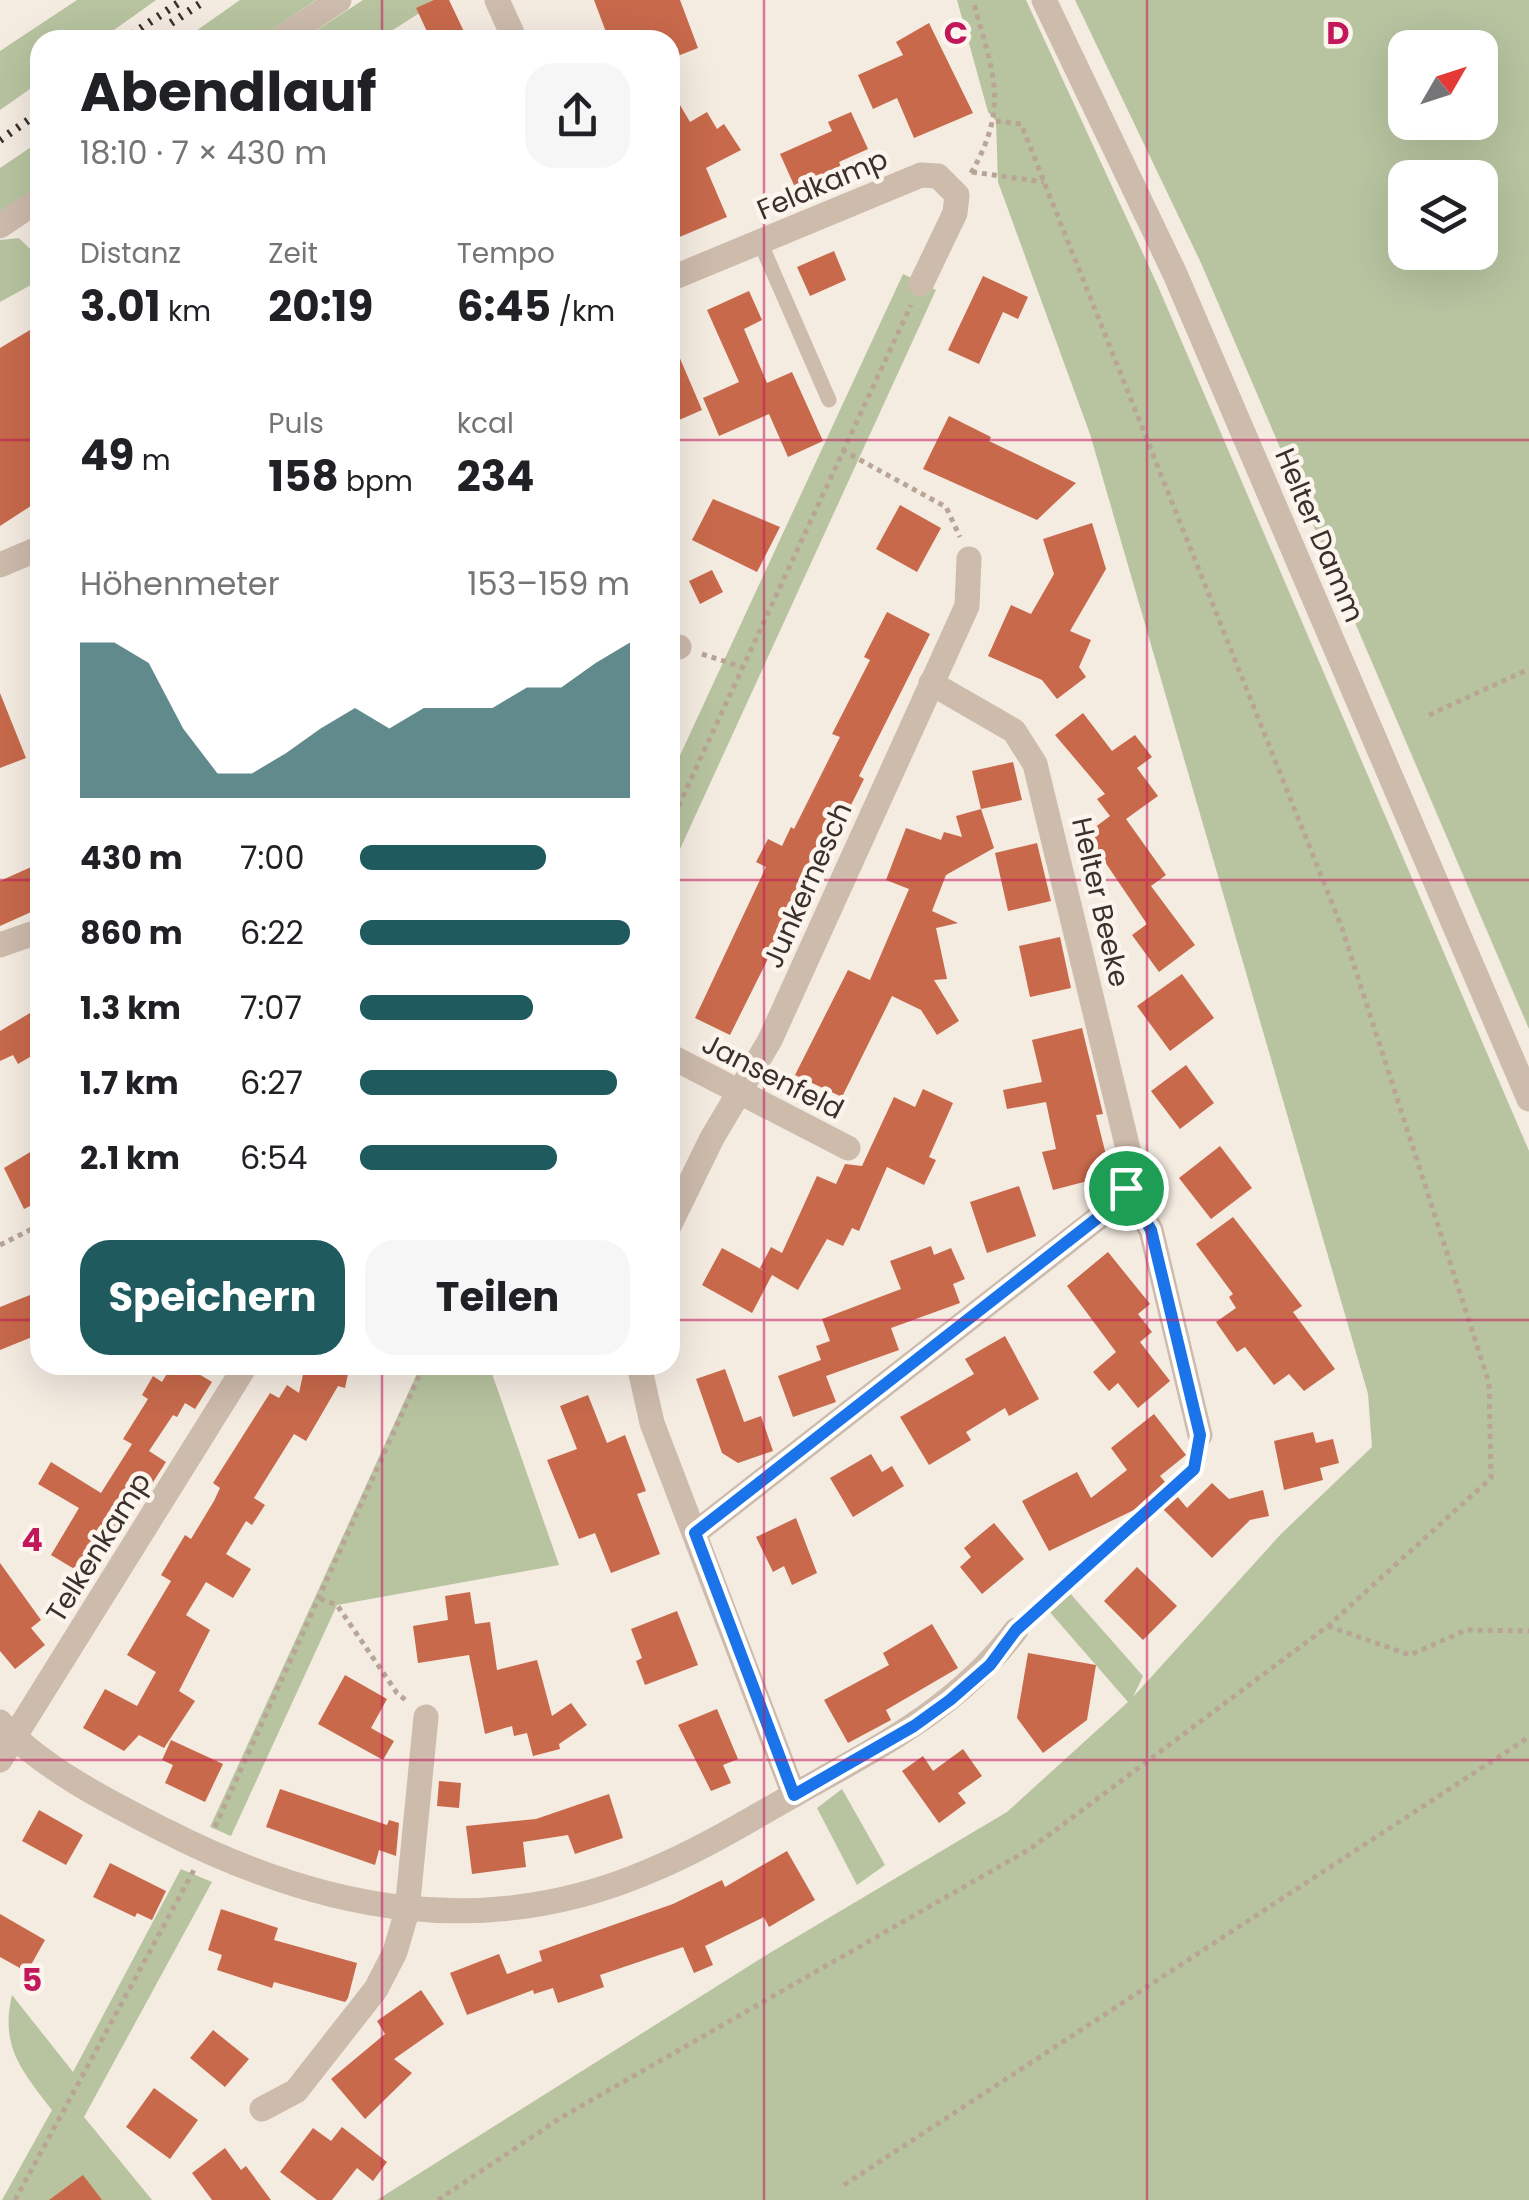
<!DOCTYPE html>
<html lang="de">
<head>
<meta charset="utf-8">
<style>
	:root { --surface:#fff; --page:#f6f6f6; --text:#202124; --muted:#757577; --accent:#1f5a5e }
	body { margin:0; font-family:Poppins,sans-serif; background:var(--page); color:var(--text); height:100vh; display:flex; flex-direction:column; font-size:38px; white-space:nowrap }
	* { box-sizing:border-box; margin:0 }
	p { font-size:32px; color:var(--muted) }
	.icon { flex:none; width:55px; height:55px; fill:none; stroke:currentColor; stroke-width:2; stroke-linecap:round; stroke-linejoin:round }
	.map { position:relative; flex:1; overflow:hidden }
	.sheet { position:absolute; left:30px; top:30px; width:650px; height:1345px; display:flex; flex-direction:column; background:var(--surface); border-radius:30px; box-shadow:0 10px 40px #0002 }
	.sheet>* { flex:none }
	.needle { width:65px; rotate:51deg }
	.fabs { position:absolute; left:1388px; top:30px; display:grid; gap:20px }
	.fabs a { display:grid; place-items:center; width:110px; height:110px; border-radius:20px; background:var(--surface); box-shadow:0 10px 40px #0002; font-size:50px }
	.pin { position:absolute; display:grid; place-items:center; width:85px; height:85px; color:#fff; margin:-42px; border:5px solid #fff; border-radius:50%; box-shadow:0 2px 10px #0007 }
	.round { display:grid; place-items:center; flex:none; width:105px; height:105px; border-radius:30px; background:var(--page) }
	.head { display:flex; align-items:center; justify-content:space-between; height:170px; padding:0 50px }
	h1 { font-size:55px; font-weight:700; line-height:75px }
	.metrics { display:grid; grid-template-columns:repeat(3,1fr); gap:15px; height:170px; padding:10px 50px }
	.metrics div { display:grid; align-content:center }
	.metrics b { font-size:42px; font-weight:700 }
	.metrics small { font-size:28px; font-weight:400 }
	.metrics p { font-size:28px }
	.chart { height:280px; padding:20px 50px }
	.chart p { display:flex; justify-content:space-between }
	.chart svg { width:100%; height:180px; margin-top:10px; fill:var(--accent); opacity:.7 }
	.primary-button { display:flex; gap:20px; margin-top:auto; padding:20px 50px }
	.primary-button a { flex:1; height:115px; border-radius:30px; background:var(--accent); color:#fff; font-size:40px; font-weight:700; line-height:115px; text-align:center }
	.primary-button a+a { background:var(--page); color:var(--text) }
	ul { padding:0 50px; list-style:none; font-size:32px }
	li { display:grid; grid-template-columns:160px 120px 1fr; align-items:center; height:75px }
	li i { height:25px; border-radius:12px; background:var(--accent) }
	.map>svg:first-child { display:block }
	.green { fill:#b8c4a0; fill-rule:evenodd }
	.building { fill:#c8694b }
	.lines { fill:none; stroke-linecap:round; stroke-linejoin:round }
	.path { stroke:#b9a596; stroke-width:5; stroke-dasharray:5 5; stroke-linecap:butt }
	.service { stroke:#cdbbac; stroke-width:15 }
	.minor { stroke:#cdbbac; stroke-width:25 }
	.tertiary { stroke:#cdbbac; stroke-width:25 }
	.rail { stroke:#3b302b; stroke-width:8; stroke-dasharray:2.5 8; stroke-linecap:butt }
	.route-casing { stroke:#fff; stroke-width:20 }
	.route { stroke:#1a73e8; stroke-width:12 }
	.grid { fill:none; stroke:#c2185b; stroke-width:2.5; stroke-opacity:0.55 }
	.labels { text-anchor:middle; stroke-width:9; stroke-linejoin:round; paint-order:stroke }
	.street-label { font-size:28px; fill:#3b302b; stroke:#fbf5ee }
	.grid-label { font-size:32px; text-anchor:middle; font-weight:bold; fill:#c2185b; stroke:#fbf5ee; stroke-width:9; stroke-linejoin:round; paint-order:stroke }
</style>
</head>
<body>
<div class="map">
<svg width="1529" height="2200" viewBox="0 0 1529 2200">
	<rect width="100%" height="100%" fill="#f4ebe1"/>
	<g class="green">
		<path d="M 77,0 L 156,0 L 100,40 L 40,40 L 40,82 L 0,110 L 0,51 Z"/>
		<path d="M 240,0 L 316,0 L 257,40 L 183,40 Z"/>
		<path d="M 363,0 L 440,0 L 377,40 L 302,40 Z"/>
		<path d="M 957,0 L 1026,0 L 1157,284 L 1529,1151 L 1529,2200 L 377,2200 L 768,1954 L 1007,1812 L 1128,1702 L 1048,1610 L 1068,1591 L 1143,1676 L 1133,1697 L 1281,1534 L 1372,1447 L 1368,1394 L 1090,434 L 998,182 L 996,121 L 988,112 Z"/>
		<path d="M 1075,0 L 1529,0 L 1529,1029 L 1201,263 ZM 1405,48 L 1480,48 L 1480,122 L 1405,122 ZM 1405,178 L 1480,178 L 1480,252 L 1405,252 Z"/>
		<path d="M 40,141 L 40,187 L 0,214 L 0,168 Z"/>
		<path d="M 19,238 L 40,259 L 40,280 L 0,302 L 0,240 Z"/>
		<path d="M 903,274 L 936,290 L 670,871 L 670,777 Z"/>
		<path d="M 421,1365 L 489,1365 L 559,1565 L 337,1605 L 231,1836 L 210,1827 Z"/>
		<path d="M 842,1789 L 885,1865 L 857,1885 L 817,1808 Z"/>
		<path d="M 181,1869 L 212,1882 L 84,2117 L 152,2200 L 2,2200 L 52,2110 C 21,2070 0,2046 12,1995 L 73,2072 Z"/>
	</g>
	<g class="building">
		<path d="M 434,0 L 449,0 L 468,40 L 431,40 L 416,8 Z"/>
		<path d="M 594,0 L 680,0 L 698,48 L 670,59 L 670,40 L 609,40 Z"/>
		<path d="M 929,23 L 973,113 L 914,138 L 897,98 L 873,109 L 858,75 L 903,55 L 896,42 Z"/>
		<path d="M 670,88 L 690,122 L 707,112 L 717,129 L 724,124 L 741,150 L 706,168 L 727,217 L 670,241 Z"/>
		<path d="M 851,112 L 868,149 L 839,162 L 844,174 L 832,179 L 834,184 L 798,194 L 780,154 L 832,131 L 828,122 Z"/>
		<path d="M 834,251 L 846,280 L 810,296 L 797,267 Z"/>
		<path d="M 983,276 L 1028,297 L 1018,319 L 1003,312 L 979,364 L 948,350 Z"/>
		<path d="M 749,291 L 762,320 L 744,329 L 767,383 L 792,372 L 823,441 L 788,457 L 769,414 L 719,436 L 703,398 L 739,382 L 707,310 Z"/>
		<path d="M 40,324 L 40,500 L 0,526 L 0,348 Z"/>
		<path d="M 670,335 L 702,410 L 670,424 Z"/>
		<path d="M 949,416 L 991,437 L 989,441 L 1076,483 L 1037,520 L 923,469 Z"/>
		<path d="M 713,499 L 780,527 L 757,572 L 692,540 Z"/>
		<path d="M 900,505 L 941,528 L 917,572 L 876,549 Z"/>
		<path d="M 1092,523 L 1106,569 L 1070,631 L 1091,640 L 1079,667 L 1086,677 L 1057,699 L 1042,680 L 988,656 L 1011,605 L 1031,614 L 1054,574 L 1043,539 Z"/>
		<path d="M 712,570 L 723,592 L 700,604 L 689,581 Z"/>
		<path d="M 887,612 L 930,634 L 859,776 L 864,779 L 846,815 L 841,812 L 730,1035 L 695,1018 L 766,867 L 756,862 L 768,839 L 782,846 L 791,827 L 794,829 L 840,737 L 832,734 L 870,660 L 864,657 Z"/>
		<path d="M 0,693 L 26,758 L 0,768 Z"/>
		<path d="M 1083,713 L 1112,751 L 1135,735 L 1152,757 L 1137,768 L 1158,796 L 1126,819 L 1166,875 L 1151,886 L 1195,945 L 1159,972 L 1132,935 L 1147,924 L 1086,834 L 1110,816 L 1097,799 L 1105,794 L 1055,735 Z"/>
		<path d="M 1013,762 L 1022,800 L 981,809 L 972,771 Z"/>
		<path d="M 981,809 L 994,848 L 946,875 L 932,911 L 958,923 L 936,928 L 947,979 L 934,980 L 959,1021 L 937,1035 L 921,1010 L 892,996 L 842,1097 L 795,1075 L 848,970 L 870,980 L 909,889 L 886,880 L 906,828 L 941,840 L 944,832 L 962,837 L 956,816 Z"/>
		<path d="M 1037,843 L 1051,901 L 1008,911 L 995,853 Z"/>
		<path d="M 40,863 L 40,908 L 0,926 L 0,881 Z"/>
		<path d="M 1060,937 L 1071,988 L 1030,997 L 1019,946 Z"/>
		<path d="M 1182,974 L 1214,1018 L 1170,1051 L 1137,1006 Z"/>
		<path d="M 40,1007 L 40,1051 L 18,1064 L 13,1055 L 0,1061 L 0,1031 Z"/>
		<path d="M 1082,1028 L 1103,1114 L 1096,1115 L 1111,1175 L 1053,1190 L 1042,1152 L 1056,1149 L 1046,1102 L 1007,1109 L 1003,1090 L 1042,1082 L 1032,1040 Z"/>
		<path d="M 1186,1065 L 1214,1103 L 1180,1129 L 1151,1091 Z"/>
		<path d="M 923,1089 L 953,1103 L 929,1157 L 936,1160 L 924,1185 L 887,1167 L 859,1231 L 852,1228 L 843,1246 L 827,1239 L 798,1290 L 772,1275 L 752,1313 L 702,1285 L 722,1248 L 768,1273 L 760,1268 L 771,1247 L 782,1253 L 817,1176 L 836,1184 L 845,1164 L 862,1166 L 894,1097 L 915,1107 Z"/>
		<path d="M 40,1146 L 40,1201 L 24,1209 L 4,1168 Z"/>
		<path d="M 1220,1146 L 1252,1188 L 1211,1219 L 1179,1178 Z"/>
		<path d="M 1019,1186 L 1036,1236 L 987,1253 L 970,1202 Z"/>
		<path d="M 1233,1217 L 1302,1306 L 1293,1312 L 1335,1369 L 1304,1391 L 1289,1374 L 1274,1385 L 1245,1347 L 1237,1352 L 1216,1322 L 1236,1308 L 1229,1297 L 1233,1294 L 1196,1244 Z"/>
		<path d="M 931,1246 L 934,1255 L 951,1248 L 965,1279 L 953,1284 L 960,1303 L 891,1328 L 899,1350 L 826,1376 L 836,1402 L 793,1417 L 778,1376 L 821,1360 L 816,1346 L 830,1341 L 822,1319 L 901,1289 L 890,1261 Z"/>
		<path d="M 1108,1252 L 1150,1304 L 1138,1314 L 1152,1332 L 1140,1342 L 1170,1381 L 1138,1408 L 1118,1383 L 1109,1391 L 1093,1372 L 1116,1352 L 1067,1286 Z"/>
		<path d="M 30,1295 L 39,1316 L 30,1319 L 37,1335 L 0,1350 L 0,1307 Z"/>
		<path d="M 1005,1336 L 1039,1399 L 1009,1416 L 1005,1408 L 966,1432 L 971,1440 L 929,1465 L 900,1417 L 974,1374 L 965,1359 Z"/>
		<path d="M 172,1365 L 184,1365 L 212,1382 L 195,1409 L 185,1403 L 177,1417 L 173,1415 L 149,1451 L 166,1462 L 91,1579 L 51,1555 L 79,1508 L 38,1484 L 51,1462 L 101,1493 L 132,1444 L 123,1439 L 148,1399 L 142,1395 L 153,1376 L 162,1382 Z"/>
		<path d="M 305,1365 L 350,1365 L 345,1388 L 338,1386 L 306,1441 L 294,1434 L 254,1498 L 265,1505 L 252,1525 L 246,1521 L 226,1554 L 251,1569 L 233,1598 L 206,1582 L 186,1615 L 210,1630 L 179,1691 L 195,1701 L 164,1748 L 139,1735 L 124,1751 L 83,1728 L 105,1689 L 137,1706 L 156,1672 L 127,1655 L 171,1581 L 161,1575 L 185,1535 L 191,1539 L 214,1501 L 220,1488 L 213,1483 L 270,1393 L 279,1398 L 287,1385 L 299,1393 Z"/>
		<path d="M 725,1369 L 744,1422 L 761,1416 L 773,1451 L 738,1463 L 722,1453 L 696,1379 Z"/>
		<path d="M 588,1395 L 607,1443 L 625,1435 L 646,1491 L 637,1494 L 660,1554 L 611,1573 L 595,1533 L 579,1539 L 547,1460 L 577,1449 L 560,1406 Z"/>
		<path d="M 1154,1414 L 1186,1455 L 1160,1476 L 1187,1508 L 1212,1483 L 1229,1499 L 1263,1490 L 1269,1516 L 1250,1520 L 1212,1558 L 1151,1497 L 1136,1509 L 1049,1551 L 1022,1501 L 1077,1472 L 1091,1498 L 1127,1470 L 1111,1448 Z"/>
		<path d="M 1313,1432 L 1316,1443 L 1333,1439 L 1339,1463 L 1320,1468 L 1323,1480 L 1284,1490 L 1274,1441 Z"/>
		<path d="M 871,1454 L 882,1472 L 892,1466 L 904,1486 L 853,1517 L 830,1478 Z"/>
		<path d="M 796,1518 L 817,1573 L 792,1585 L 784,1566 L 773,1572 L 756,1537 Z"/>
		<path d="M 994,1523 L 1024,1559 L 982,1594 L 960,1567 L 971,1557 L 964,1548 Z"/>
		<path d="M 0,1563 L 41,1620 L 31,1628 L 45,1645 L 15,1669 L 0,1651 Z"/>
		<path d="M 1137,1567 L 1177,1606 L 1143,1640 L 1104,1601 Z"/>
		<path d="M 470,1592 L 475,1624 L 490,1622 L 497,1670 L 537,1660 L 552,1716 L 571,1703 L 587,1725 L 559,1744 L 560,1749 L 533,1756 L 527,1733 L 514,1736 L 512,1726 L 485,1734 L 469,1655 L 418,1663 L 413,1626 L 448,1620 L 445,1596 Z"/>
		<path d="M 677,1611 L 698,1665 L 645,1685 L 636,1661 L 642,1658 L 631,1629 Z"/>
		<path d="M 932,1624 L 958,1668 L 886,1710 L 891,1720 L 848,1743 L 824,1700 L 889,1665 L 883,1653 Z"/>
		<path d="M 1028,1653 L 1096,1665 L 1087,1720 L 1043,1753 L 1017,1718 Z"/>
		<path d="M 345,1675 L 387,1699 L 371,1728 L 394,1741 L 383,1760 L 318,1724 Z"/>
		<path d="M 717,1709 L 738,1759 L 723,1765 L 731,1783 L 711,1791 L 678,1725 Z"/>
		<path d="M 171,1740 L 223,1764 L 205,1802 L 165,1783 L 173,1765 L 162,1760 Z"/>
		<path d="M 963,1749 L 982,1776 L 958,1793 L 966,1803 L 939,1823 L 902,1771 L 923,1756 L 933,1771 Z"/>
		<path d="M 439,1781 L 461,1783 L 459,1808 L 437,1806 Z"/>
		<path d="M 280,1789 L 387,1825 L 389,1820 L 399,1823 L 396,1856 L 379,1850 L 375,1865 L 266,1827 Z"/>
		<path d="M 609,1794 L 623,1838 L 575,1854 L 568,1835 L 523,1842 L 526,1867 L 472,1874 L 466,1826 L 536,1819 Z"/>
		<path d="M 39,1810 L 83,1835 L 66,1865 L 22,1841 Z"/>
		<path d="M 787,1851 L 815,1900 L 769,1927 L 764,1917 L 705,1946 L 713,1965 L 694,1973 L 683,1947 L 600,1975 L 604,1987 L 558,2003 L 553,1988 L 534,1994 L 533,1990 L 467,2015 L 450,1973 L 499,1954 L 507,1974 L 542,1961 L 539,1951 L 673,1904 L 722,1880 L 725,1887 Z"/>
		<path d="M 110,1863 L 166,1891 L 152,1920 L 137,1913 L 135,1917 L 93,1897 Z"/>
		<path d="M 221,1909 L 278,1928 L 274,1940 L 357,1963 L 348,1998 L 345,2002 L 274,1982 L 272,1988 L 217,1970 L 222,1955 L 208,1950 Z"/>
		<path d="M 0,1914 L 45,1940 L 27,1972 L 0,1957 Z"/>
		<path d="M 421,1990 L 444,2024 L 394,2059 L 412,2073 L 365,2119 L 331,2079 L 385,2034 L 377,2021 Z"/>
		<path d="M 213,2030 L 249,2059 L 225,2087 L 190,2058 Z"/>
		<path d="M 154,2088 L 198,2120 L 170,2159 L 126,2127 Z"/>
		<path d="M 342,2127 L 387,2162 L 373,2181 L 357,2168 L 332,2200 L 317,2200 L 280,2172 L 313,2128 L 331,2141 Z"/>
		<path d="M 225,2148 L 241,2170 L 246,2166 L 271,2200 L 212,2200 L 192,2173 Z"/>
		<path d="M 83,2175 L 102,2200 L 49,2200 Z"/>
	</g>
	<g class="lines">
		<g class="path">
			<path d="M 972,172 L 1044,182"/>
			<path d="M 971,173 C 1011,104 992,72 973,0"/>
			<path d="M 842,450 L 946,507 L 960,537"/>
			<path d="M 702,654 L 742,667"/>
			<path d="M 1429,715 L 1529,669"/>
			<path d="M 670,824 L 911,305"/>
			<path d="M 0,1245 L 40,1225"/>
			<path d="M 320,1599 L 337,1605 L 397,1693 L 408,1702"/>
			<path d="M 1033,1615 L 1194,1469 L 1196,1458"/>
			<path d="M 1328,1626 L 1410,1655 L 1466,1630 L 1529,1631"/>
			<path d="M 215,1827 L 424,1365"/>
			<path d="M 844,2185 L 1529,1737"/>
			<path d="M 15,2200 L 195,1868"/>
			<path d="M 438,2200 L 562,2117 L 1030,1849 L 1328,1626 L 1491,1478 L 1489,1383 L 1342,928 L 1021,124 L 996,121"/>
		</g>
		<path class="service" d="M 760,242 L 829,400"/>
		<g class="minor">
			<path d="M 497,0 L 515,40"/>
			<path d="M 279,40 L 339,0"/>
			<path d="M 0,226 L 40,199"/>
			<path d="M 670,279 L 921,175 L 938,176 L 957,195 L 955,213 L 921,284"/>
			<path d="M 0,565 L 40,548"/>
			<path d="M 670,647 L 679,647"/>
			<path d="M 0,945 L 40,931"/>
			<path d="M 670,1056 L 848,1148"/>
			<path d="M 1126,1188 L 1151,1230 L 1200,1435"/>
			<path d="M 670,1224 L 712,1138 L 770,1040 L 967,606 L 969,559"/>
			<path d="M 639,1365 L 652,1423 L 794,1795"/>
			<path d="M 695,1533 L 1103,1214 L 1126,1188 L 1129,1153 L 1035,764 L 1014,731 L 931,683"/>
			<path d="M 0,1722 C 41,1768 109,1802 164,1830 C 322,1911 484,1943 652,1870 C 705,1848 756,1816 806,1788 C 885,1744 961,1704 1016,1630"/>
			<path d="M 0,1760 L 246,1365"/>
			<path d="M 262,2109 L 296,2091 L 376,1989 L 395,1952 L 407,1911 L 426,1717"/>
		</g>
		<path class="tertiary" d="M 1044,0 L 1175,274 L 1529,1099"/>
		<g class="rail">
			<path d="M 171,23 L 206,0"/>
			<path d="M 123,40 L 183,0"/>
			<path d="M 0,140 L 40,112"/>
		</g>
	</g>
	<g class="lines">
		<g class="route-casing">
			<path id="route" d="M 1126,1188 L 1151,1230 L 1200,1435 L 1194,1469 L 1016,1630 L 990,1665 L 950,1700 L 914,1726 L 794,1795 L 695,1533 L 1118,1202 Z"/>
		</g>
		<use href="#route" class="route"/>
	</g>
	<path class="grid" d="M 382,0 L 382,40M 764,0 L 764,2200M 1147,0 L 1147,2200M 0,440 L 40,440M 670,440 L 1529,440M 0,880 L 40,880M 670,880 L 1529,880M 0,1320 L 40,1320M 670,1320 L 1529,1320M 382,1365 L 382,2200M 0,1760 L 1529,1760"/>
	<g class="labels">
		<g class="street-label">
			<text transform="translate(822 184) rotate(-23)" y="10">Feldkamp</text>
			<text transform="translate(1320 535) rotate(67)" y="10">Helter Damm</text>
			<text transform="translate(807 885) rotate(-66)" y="10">Junkernesch</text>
			<text transform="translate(1101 902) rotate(77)" y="10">Helter Beeke</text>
			<text transform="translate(773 1076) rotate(27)" y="10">Jansenfeld</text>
			<text transform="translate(98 1547) rotate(-58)" y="10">Telkenkamp</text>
		</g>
	</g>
	<g class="grid-label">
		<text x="956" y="44">C</text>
		<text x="1338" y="44">D</text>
		<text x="32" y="1551">4</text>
		<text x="32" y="1991">5</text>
	</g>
</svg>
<div class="fabs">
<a><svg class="needle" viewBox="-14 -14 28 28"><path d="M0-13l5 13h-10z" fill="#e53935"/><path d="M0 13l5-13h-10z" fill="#757577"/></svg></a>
<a><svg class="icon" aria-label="layers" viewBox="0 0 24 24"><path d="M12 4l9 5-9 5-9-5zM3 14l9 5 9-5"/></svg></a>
</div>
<div class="pin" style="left:1126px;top:1188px;background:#1e9e55"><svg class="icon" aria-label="arrive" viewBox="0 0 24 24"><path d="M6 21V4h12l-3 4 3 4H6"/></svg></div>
<section class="sheet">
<div class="head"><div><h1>Abendlauf</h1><p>18:10 · 7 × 430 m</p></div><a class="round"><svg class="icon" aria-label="share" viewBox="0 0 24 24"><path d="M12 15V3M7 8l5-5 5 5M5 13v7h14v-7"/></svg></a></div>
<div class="metrics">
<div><p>Distanz</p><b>3.01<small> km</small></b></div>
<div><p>Zeit</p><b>20:19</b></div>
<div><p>Tempo</p><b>6:45<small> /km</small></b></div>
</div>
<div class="metrics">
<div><b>49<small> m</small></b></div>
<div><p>Puls</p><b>158<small> bpm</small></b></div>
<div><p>kcal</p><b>234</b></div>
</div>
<div class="chart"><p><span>Höhenmeter</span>153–159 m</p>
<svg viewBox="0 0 160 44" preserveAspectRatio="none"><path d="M0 44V6L10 6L20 11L30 27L40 38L50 38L60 33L70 27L80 22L90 27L100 22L110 22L120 22L130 17L140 17L150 11L160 6V44z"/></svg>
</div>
<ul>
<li><b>430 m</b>7:00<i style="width:69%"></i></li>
<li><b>860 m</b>6:22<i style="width:100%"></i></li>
<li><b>1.3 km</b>7:07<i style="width:64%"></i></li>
<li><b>1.7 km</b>6:27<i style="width:95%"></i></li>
<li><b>2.1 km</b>6:54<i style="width:73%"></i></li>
</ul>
<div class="primary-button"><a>Speichern</a><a>Teilen</a></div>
</section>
</div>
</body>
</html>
